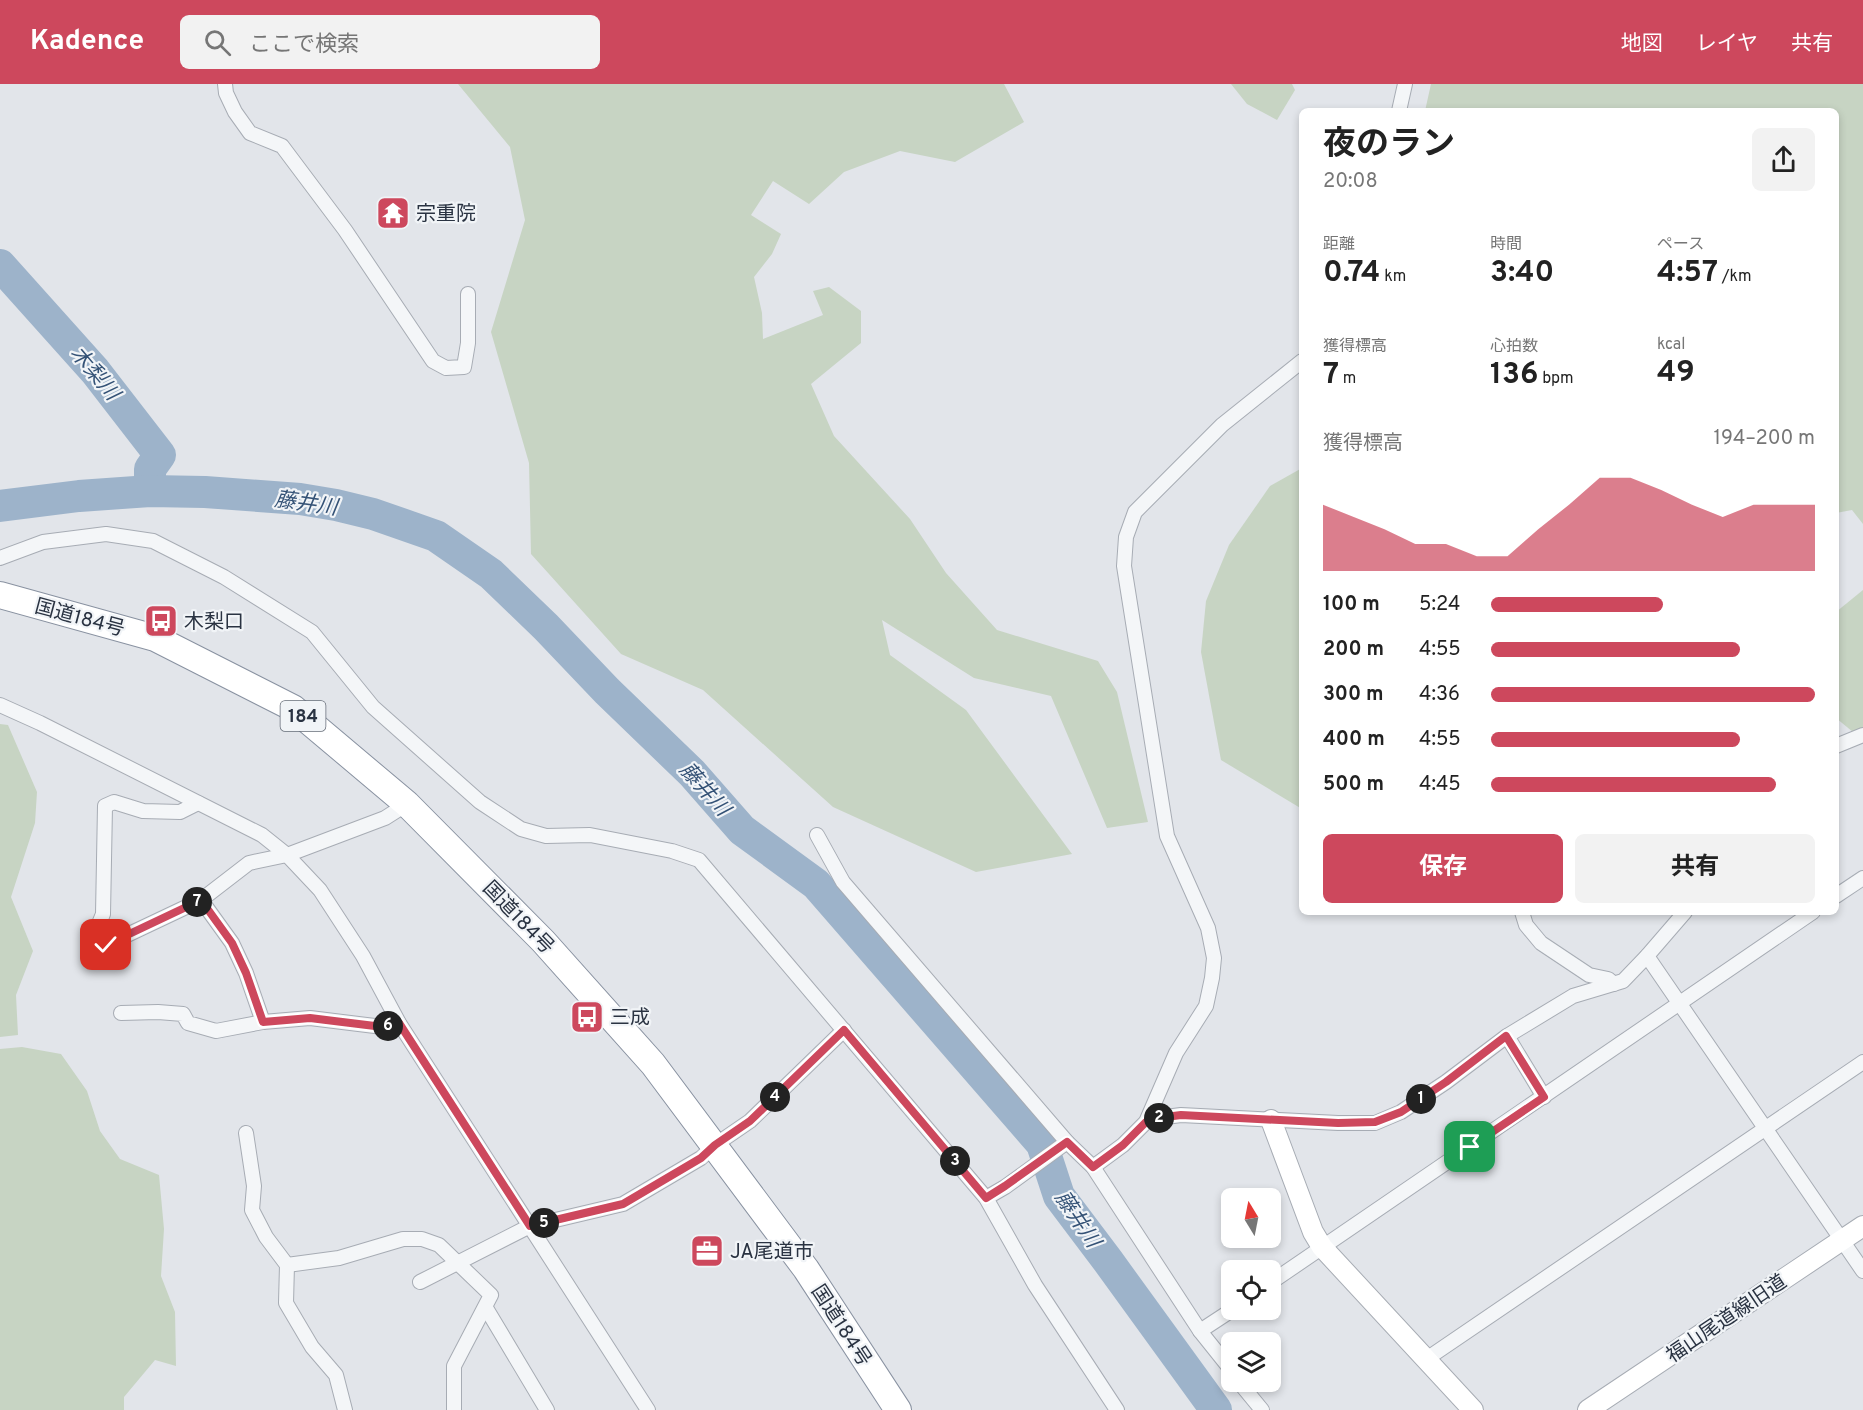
<!DOCTYPE html>
<html lang="ja">
<head>
<meta charset="utf-8">
<style>
	:root { --surface:#fff; --page:#f2f2f2; --text:#222; --muted:#767676; --accent:#cd485d }
	body { margin:0; font-family:Overpass,"Noto Sans JP",sans-serif; background:var(--page); color:var(--text); height:100vh; display:flex; flex-direction:column; font-size:22px; white-space:nowrap }
	* { box-sizing:border-box; margin:0 }
	p { font-size:20px; color:var(--muted) }
	.icon { flex:none; width:33px; height:33px; fill:none; stroke:currentColor; stroke-width:2; stroke-linecap:round; stroke-linejoin:round }
	.map { position:relative; flex:1; overflow:hidden }
	.details { position:absolute; left:1299px; top:24px; width:540px; height:807px; display:flex; flex-direction:column; background:var(--surface); border-radius:9px; box-shadow:0 3px 9px #0003 }
	.details>* { flex:none }
	.needle { width:39px; rotate:350deg }
	.controls { position:absolute; left:1221px; top:1104px; display:grid; gap:12px }
	.controls a { display:grid; place-items:center; width:60px; height:60px; border-radius:9px; background:var(--surface); box-shadow:0 3px 9px #0003; font-size:30px }
	.pin { position:absolute; display:grid; place-items:center; width:51px; height:51px; color:#fff; margin:-26px; border-radius:12px; box-shadow:0 3px 9px #0006 }
	.km { position:absolute; width:30px; height:30px; margin:-15px; border-radius:50%; background:#222; color:#fff; font-size:16px; line-height:30px; text-align:center }
	.round { display:grid; place-items:center; flex:none; width:63px; height:63px; border-radius:9px; background:var(--page) }
	.summary { display:flex; align-items:center; justify-content:space-between; height:102px; padding:0 24px }
	h1 { font-size:33px; font-weight:700; line-height:45px }
	.figures { display:grid; grid-template-columns:repeat(3,1fr); gap:9px; height:102px; padding:6px 24px }
	.figures div { display:grid; align-content:center }
	.figures b { font-size:30px; font-weight:700 }
	.figures small { font-size:16px; font-weight:400 }
	.figures p { font-size:16px }
	.chart { height:168px; padding:12px 24px }
	.chart p { display:flex; justify-content:space-between }
	.chart svg { width:100%; height:108px; margin-top:6px; fill:var(--accent); opacity:.7 }
	.cta { display:flex; gap:12px; margin-top:auto; padding:12px 24px }
	.cta a { flex:1; height:69px; border-radius:9px; background:var(--accent); color:#fff; font-size:24px; font-weight:700; line-height:69px; text-align:center }
	.cta a+a { background:var(--page); color:var(--text) }
	ul { padding:0 24px; list-style:none; font-size:20px }
	li { display:grid; grid-template-columns:96px 72px 1fr; align-items:center; height:45px }
	li i { height:15px; border-radius:8px; background:var(--accent) }
	header { display:flex; align-items:center; gap:36px; box-sizing:border-box; height:84px; padding:0 30px; background:var(--accent); color:#fff }
	header strong { font-size:28px }
	nav { display:flex; gap:33px; margin-inline-start:auto; font-size:21px }
	.search { width:420px; height:54px; background:var(--page); display:flex; align-items:center; gap:15px; box-sizing:border-box; padding:0 21px; border-radius:9px; color:var(--muted); font-size:22px }
	.map>svg:first-child { display:block }
	.green { fill:#c7d4c3 }
	.lines { fill:none; stroke-linecap:round; stroke-linejoin:round }
	.river { stroke:#9db3ca; stroke-width:32 }
	.street-casing { stroke:#a7acb4; stroke-width:16 }
	.secondary-casing { stroke:#a7acb4; stroke-width:22 }
	.highway-casing { stroke:#8992a1; stroke-width:28 }
	.street { stroke:#f4f6f8; stroke-width:14 }
	.secondary { stroke:#fff; stroke-width:20 }
	.highway { stroke:#fff; stroke-width:26 }
	.route-casing { stroke:#fff; stroke-width:12 }
	.route { stroke:#cd485d; stroke-width:8 }
	.labels { text-anchor:middle; stroke-width:4.5; stroke-linejoin:round; paint-order:stroke }
	.shield { fill:#f1f4f7; stroke:#666d78; stroke-width:1.5 }
	.shield-label { font-size:18px; font-weight:bold; fill:#2a3342 }
	.poi-label { font-size:20px; fill:#2a3342; stroke:#f1f4f7; text-anchor:start }
	.street-label { font-size:20px; fill:#2a3342; stroke:#f1f4f7 }
	.water-label { font-size:21px; font-style:italic; fill:#345276; stroke:#f1f4f7 }
</style>
</head>
<body>
<header>
<strong>Kadence</strong>
<div class="search"><svg class="icon" aria-label="search" viewBox="0 0 24 24"><circle cx="10" cy="10" r="6"/><path d="M15 15l6 6"/></svg>ここで検索</div>
<nav><a>地図</a><a>レイヤ</a><a>共有</a></nav>
</header>
<div class="map">
<svg width="1863" height="1326" viewBox="0 0 1863 1326">
	<rect width="100%" height="100%" fill="#e2e5ea"/>
	<g class="green">
		<path d="M 458,0 L 1004,0 L 1024,38 L 955,78 L 900,67 L 844,88 L 809,120 L 773,97 L 751,131 L 781,150 L 772,170 L 754,193 L 762,229 L 763,255 L 823,231 L 813,207 L 829,203 L 861,227 L 861,259 L 811,300 L 834,352 L 910,435 L 946,489 L 997,546 L 1098,577 L 1117,608 L 1148,738 L 1107,744 L 1051,612 L 974,594 L 882,536 L 890,571 L 966,626 L 1072,770 L 976,788 L 833,723 L 703,606 L 621,570 L 531,470 L 529,379 L 491,248 L 525,136 L 510,63 Z"/>
		<path d="M 1231,0 L 1292,0 L 1295,6 L 1277,36 L 1247,20 Z"/>
		<path d="M 1431,0 L 1863,0 L 1863,440 L 1852,426 L 1836,429 L 1836,27 L 1425,27 Z"/>
		<path d="M 1302,384 L 1302,725 L 1221,676 L 1201,568 L 1206,517 L 1229,461 L 1270,402 Z"/>
		<path d="M 1863,506 L 1863,647 L 1853,648 L 1836,634 L 1836,528 Z"/>
		<path d="M 0,640 L 8,641 L 37,708 L 35,739 L 11,813 L 33,867 L 16,911 L 18,951 L 0,953 Z"/>
		<path d="M 22,963 L 61,970 L 87,1007 L 100,1047 L 120,1075 L 159,1091 L 164,1145 L 161,1192 L 175,1228 L 176,1282 L 155,1276 L 124,1313 L 124,1326 L 0,1326 L 0,965 Z"/>
	</g>
	<g class="lines">
		<g class="river">
			<path d="M 0,181 L 95,287 L 160,371 L 150,385 L 150,407"/>
			<path d="M 0,422 L 79,412 L 150,407 L 205,408 L 300,415 L 336,421 L 373,430 L 436,452 L 491,490 L 546,543 L 607,607 L 692,689 L 742,746 L 816,800 L 1042,1060 L 1059,1112 L 1108,1177 L 1216,1326"/>
		</g>
		<g class="street-casing">
			<g id="street">
				<path d="M 225,0 L 226,9 L 235,28 L 250,49 L 282,62 L 345,146 L 433,277 L 446,284 L 464,283 L 468,259 L 468,210"/>
				<path d="M 1399,27 L 1405,0"/>
				<path d="M 0,474 L 43,458 L 106,450 L 153,457 L 224,493 L 312,548 L 373,623 L 480,718 L 521,745 L 546,752 L 590,751 L 672,767 L 699,776 L 986,1114 L 1035,1201 L 1117,1326"/>
				<path d="M 0,621 L 40,639 L 262,751 L 287,771 L 320,806 L 363,872 L 399,939 L 648,1326"/>
				<path d="M 1836,662 L 1863,651"/>
				<path d="M 198,719 L 180,728 L 143,727 L 114,718 L 105,722 L 103,830 L 93,854 L 106,861 L 201,816 L 249,779 L 287,771 L 385,734 L 407,720"/>
				<path d="M 817,751 L 843,798 L 1067,1058 L 1093,1083 L 1200,1247 L 1232,1287"/>
				<path d="M 1836,812 L 1863,794"/>
				<path d="M 201,816 L 232,859 L 246,889 L 263,938"/>
				<path d="M 1522,828 L 1526,841 L 1541,859 L 1589,891 L 1608,895 L 1614,900"/>
				<path d="M 1647,872 L 1863,1187"/>
				<path d="M 121,929 L 158,928 L 183,930 L 188,939 L 216,947 L 263,938 L 310,934 L 383,943 L 399,939"/>
				<path d="M 1507,952 L 1544,1013"/>
				<path d="M 1146,1038 L 1158,1034 L 1181,1031 L 1338,1039 L 1375,1039 L 1401,1028 L 1446,998 L 1507,952 L 1573,912 L 1623,897 L 1647,872 L 1685,828"/>
				<path d="M 246,1049 L 254,1102 L 252,1126 L 266,1153 L 287,1181 L 286,1219 L 312,1263 L 336,1291 L 345,1326"/>
				<path d="M 1093,1083 L 1123,1061 L 1146,1038 L 1176,969 L 1206,922 L 1212,894 L 1214,874 L 1208,844 L 1167,752 L 1124,482 L 1126,453 L 1135,428 L 1222,341 L 1302,277"/>
				<path d="M 986,1114 L 1005,1103 L 1067,1058"/>
				<path d="M 287,1181 L 339,1174 L 403,1155 L 422,1155 L 439,1161 L 491,1211 L 454,1282 L 454,1326"/>
				<path d="M 420,1198 L 530,1142 L 623,1120 L 701,1074 L 715,1061 L 750,1037 L 844,946"/>
				<path d="M 1270,1199 L 1813,828"/>
				<path d="M 486,1224 L 547,1326"/>
				<path d="M 1200,1247 L 1232,1226"/>
				<path d="M 1425,1276 L 1863,978"/>
				<path d="M 1239,1298 L 1262,1326"/>
			</g>
		</g>
		<g class="secondary-casing">
			<g id="secondary">
				<path d="M 1271,1036 L 1313,1148 L 1322,1163 L 1473,1326"/>
				<path d="M 1588,1326 L 1863,1142"/>
			</g>
		</g>
		<g class="highway-casing">
			<path id="highway" d="M 0,511 L 155,554 L 293,624 L 407,720 L 543,857 L 653,980 L 806,1185 L 898,1326"/>
		</g>
		<use href="#street" class="street"/>
		<use href="#secondary" class="secondary"/>
		<use href="#highway" class="highway"/>
	</g>
	<g class="lines">
		<g class="route-casing">
			<path id="route" d="M 106,861 L 201,816 L 232,859 L 246,889 L 263,938 L 310,934 L 383,943 L 399,939 L 530,1142 L 623,1120 L 701,1074 L 715,1061 L 750,1037 L 844,946 L 986,1114 L 1005,1102 L 1067,1058 L 1093,1083 L 1123,1061 L 1146,1038 L 1158,1034 L 1181,1031 L 1338,1039 L 1375,1038 L 1401,1028 L 1446,998 L 1506,952 L 1544,1013 L 1470,1063"/>
		</g>
		<use href="#route" class="route"/>
	</g>
	<defs>
		<g id="temple-square" transform="scale(1.725)"><rect x="-9" y="-9" width="18" height="18" rx="4" fill="#cd485d" stroke="#f1f4f7"/><path d="M0-6L5-2H3V0L6.5 2.5H4V6H1.5V3h-3V6H-4V2.5H-6.5L-3 0V-2H-5Z" fill="#fff"/></g>
		<g id="bus-square" transform="scale(1.725)"><rect x="-9" y="-9" width="18" height="18" rx="4" fill="#cd485d" stroke="#f1f4f7"/><path d="M-5-6H5V4H4V6H2V4H-2V6H-4V4H-5ZM-3.5-4V0h7V-4ZM-3.5 1.2v1.5H-2V1.2ZM2 1.2v1.5H3.5V1.2Z" fill="#fff"/></g>
		<g id="office-square" transform="scale(1.725)"><rect x="-9" y="-9" width="18" height="18" rx="4" fill="#cd485d" stroke="#f1f4f7"/><path d="M-6-3h4V-5.5h4V-3h4V5H-6ZM-1-4.5V-3h2v-1.5ZM-6 0V1H6V0Z" fill="#fff"/></g>
	</defs>
	<g fill-rule="evenodd">
		<use href="#temple-square" x="393" y="129"/>
		<use href="#bus-square" x="161" y="537"/>
		<use href="#bus-square" x="587" y="933"/>
		<use href="#office-square" x="707" y="1167"/>
	</g>
	<g class="labels">
		<rect class="shield" x="280.5" y="617" width="45" height="30" rx="4.5"/>
		<g class="shield-label">
			<text x="303" y="638">184</text>
		</g>
		<g class="poi-label">
			<text x="416" y="136">宗重院</text>
			<text x="184" y="544">木梨口</text>
			<text x="610" y="940">三成</text>
			<text x="730" y="1174">JA尾道市</text>
		</g>
		<g class="street-label">
			<text transform="translate(80 533) rotate(15)" y="7">国道184号</text>
			<text transform="translate(519 833) rotate(46)" y="7">国道184号</text>
			<text transform="translate(1726 1234) rotate(-34)" y="7">福山尾道線旧道</text>
			<text transform="translate(842 1241) rotate(57)" y="7">国道184号</text>
		</g>
		<g class="water-label">
			<text transform="translate(95 289) rotate(50)" y="7">木梨川</text>
			<text transform="translate(306 419) rotate(8)" y="7">藤井川</text>
			<text transform="translate(705 705) rotate(48)" y="7">藤井川</text>
			<text transform="translate(1078 1135) rotate(56)" y="7">藤井川</text>
		</g>
	</g>
</svg>
<div class="controls">
<a><svg class="needle" viewBox="-14 -14 28 28"><path d="M0-13l5 13h-10z" fill="#e53935"/><path d="M0 13l5-13h-10z" fill="#767676"/></svg></a>
<a><svg class="icon" aria-label="locate" viewBox="0 0 24 24"><circle cx="12" cy="12" r="6"/><path d="M12 2v4M12 18v4M2 12h4M18 12h4"/></svg></a>
<a><svg class="icon" aria-label="layers" viewBox="0 0 24 24"><path d="M12 4l9 5-9 5-9-5zM3 14l9 5 9-5"/></svg></a>
</div>
<div class="pin" style="left:1470px;top:1063px;background:#1e9e55"><svg class="icon" aria-label="arrive" viewBox="0 0 24 24"><path d="M6 21V4h12l-3 4 3 4H6"/></svg></div>
<div class="pin" style="left:106px;top:861px;background:#d93025"><svg class="icon" aria-label="check" viewBox="0 0 24 24"><path d="M5 12l5 5 9-10"/></svg></div>
<b class="km" style="left:1421px;top:1015px">1</b>
<b class="km" style="left:1159px;top:1034px">2</b>
<b class="km" style="left:955px;top:1077px">3</b>
<b class="km" style="left:775px;top:1013px">4</b>
<b class="km" style="left:544px;top:1139px">5</b>
<b class="km" style="left:388px;top:942px">6</b>
<b class="km" style="left:197px;top:818px">7</b>
<section class="details">
<div class="summary"><div><h1>夜のラン</h1><p>20:08</p></div><a class="round"><svg class="icon" aria-label="share" viewBox="0 0 24 24"><path d="M12 15V3M7 8l5-5 5 5M5 13v7h14v-7"/></svg></a></div>
<div class="figures">
<div><p>距離</p><b>0.74<small> km</small></b></div>
<div><p>時間</p><b>3:40</b></div>
<div><p>ペース</p><b>4:57<small> /km</small></b></div>
</div>
<div class="figures">
<div><p>獲得標高</p><b>7<small> m</small></b></div>
<div><p>心拍数</p><b>136<small> bpm</small></b></div>
<div><p>kcal</p><b>49</b></div>
</div>
<div class="chart"><p><span>獲得標高</span>194–200 m</p>
<svg viewBox="0 0 160 44" preserveAspectRatio="none"><path d="M0 44V17L10 22L20 27L30 33L40 33L50 38L60 38L70 27L80 17L90 6L100 6L110 11L120 17L130 22L140 17L150 17L160 17V44z"/></svg>
</div>
<ul>
<li><b>100 m</b>5:24<i style="width:53%"></i></li>
<li><b>200 m</b>4:55<i style="width:77%"></i></li>
<li><b>300 m</b>4:36<i style="width:100%"></i></li>
<li><b>400 m</b>4:55<i style="width:77%"></i></li>
<li><b>500 m</b>4:45<i style="width:88%"></i></li>
</ul>
<div class="cta"><a>保存</a><a>共有</a></div>
</section>
</div>
</body>
</html>
